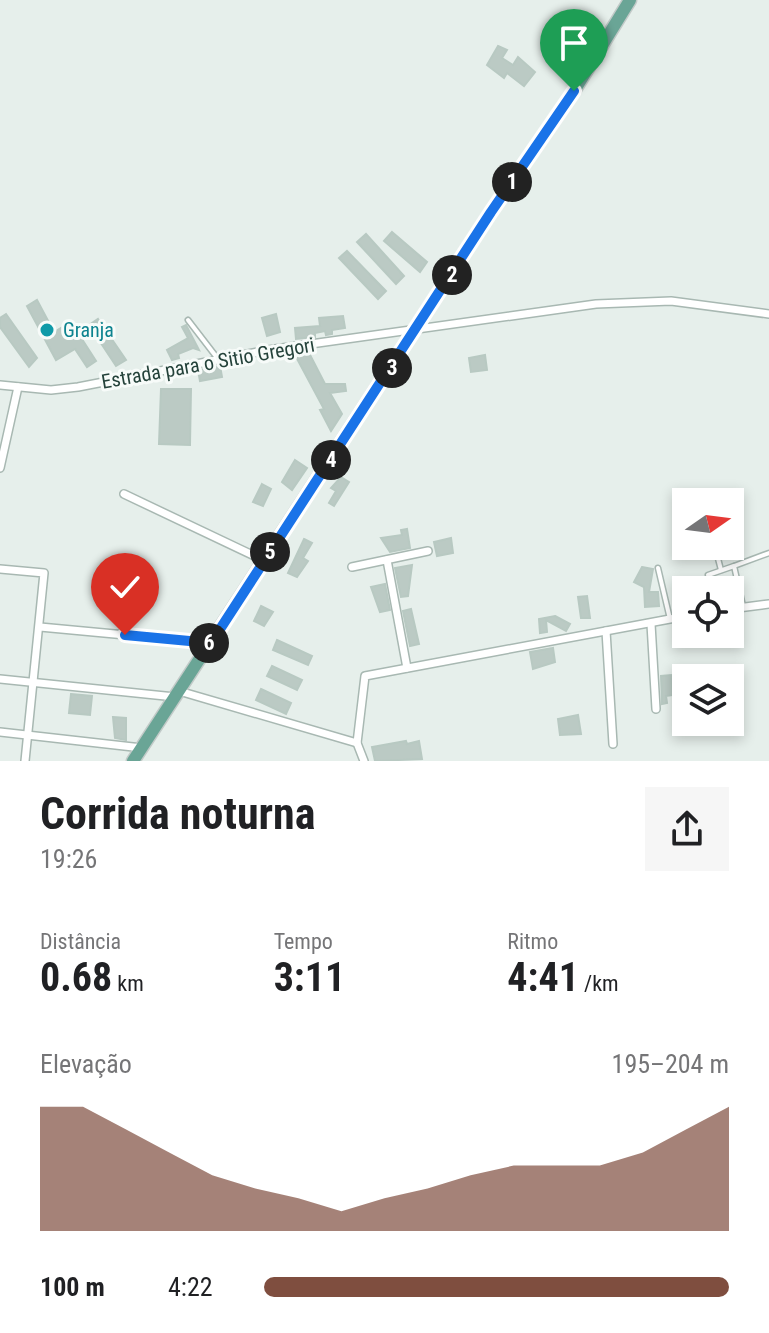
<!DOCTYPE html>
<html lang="pt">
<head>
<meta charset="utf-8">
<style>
	:root { --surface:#fff; --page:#f6f6f6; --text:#202124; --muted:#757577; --accent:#7f4e3f }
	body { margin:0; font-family:"Roboto Condensed",sans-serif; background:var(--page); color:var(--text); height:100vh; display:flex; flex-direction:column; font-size:30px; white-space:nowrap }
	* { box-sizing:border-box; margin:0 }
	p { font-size:26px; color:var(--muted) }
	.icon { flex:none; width:44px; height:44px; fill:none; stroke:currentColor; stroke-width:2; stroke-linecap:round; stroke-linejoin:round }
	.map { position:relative; height:761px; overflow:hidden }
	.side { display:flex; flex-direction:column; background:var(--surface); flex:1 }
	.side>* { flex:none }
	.needle { width:52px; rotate:76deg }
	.fabs { position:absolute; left:672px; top:488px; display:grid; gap:16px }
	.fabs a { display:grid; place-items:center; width:72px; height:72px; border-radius:0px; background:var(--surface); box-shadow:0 4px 12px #0003; font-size:40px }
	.pin { position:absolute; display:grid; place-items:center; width:68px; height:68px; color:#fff; margin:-82px -34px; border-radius:50% 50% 50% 0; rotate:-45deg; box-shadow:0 0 8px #0007 }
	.pin .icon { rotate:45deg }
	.km { position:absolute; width:40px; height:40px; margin:-20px; border-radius:50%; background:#222; color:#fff; font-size:22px; line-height:40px; text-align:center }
	.round { display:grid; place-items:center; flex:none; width:84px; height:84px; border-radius:0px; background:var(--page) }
	.headline { display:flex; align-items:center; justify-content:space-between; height:136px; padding:0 40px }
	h1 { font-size:44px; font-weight:700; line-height:60px }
	.stats { display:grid; grid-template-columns:repeat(3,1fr); gap:12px; height:136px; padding:8px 40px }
	.stats div { display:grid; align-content:center }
	.stats b { font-size:40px; font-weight:700 }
	.stats small { font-size:22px; font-weight:400 }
	.stats p { font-size:22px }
	.chart { height:224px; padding:16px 40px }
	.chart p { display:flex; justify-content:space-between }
	.chart svg { width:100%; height:144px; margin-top:8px; fill:var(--accent); opacity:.7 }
	ul { padding:0 40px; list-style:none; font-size:26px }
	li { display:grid; grid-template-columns:128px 96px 1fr; align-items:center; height:60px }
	li i { height:20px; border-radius:10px; background:var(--accent) }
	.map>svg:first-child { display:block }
	.building { fill:#bbcac4; stroke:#b8c9c2; stroke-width:2 }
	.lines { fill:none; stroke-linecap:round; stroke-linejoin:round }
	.service-casing { stroke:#a8b8b2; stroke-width:7 }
	.minor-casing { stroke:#a8b8b2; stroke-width:10 }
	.primary-casing { stroke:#c2cac8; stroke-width:15 }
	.service { stroke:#fff; stroke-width:4 }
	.minor { stroke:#fff; stroke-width:7 }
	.primary { stroke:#6aa596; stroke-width:12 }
	.route-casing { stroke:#fff; stroke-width:16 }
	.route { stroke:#1a73e8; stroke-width:10 }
	.culture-dot { fill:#0f9aa8; stroke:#f7fbf9; stroke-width:3 }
	.labels { text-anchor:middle; stroke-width:6; stroke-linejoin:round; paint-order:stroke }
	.culture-label { font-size:20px; fill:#0d838f; stroke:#f7fbf9; text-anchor:start }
	.street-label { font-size:20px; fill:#24423a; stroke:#f7fbf9 }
</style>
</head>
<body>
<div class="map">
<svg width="769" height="761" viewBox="0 0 769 761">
	<rect width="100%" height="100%" fill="#e6efeb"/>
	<g class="building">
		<path d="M 562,30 L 578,41 L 565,53 L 557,44 L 563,39 L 558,34 Z"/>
		<path d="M 498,46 L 507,50 L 502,58 L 513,65 L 518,57 L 535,72 L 524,86 L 507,73 L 504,78 L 487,65 Z"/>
		<path d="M 392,232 L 427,262 L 420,272 L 384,241 Z"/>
		<path d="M 366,234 L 404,276 L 396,284 L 357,242 Z"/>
		<path d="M 347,251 L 386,291 L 378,299 L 339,258 Z"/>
		<path d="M 37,300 L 54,332 L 71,322 L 96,361 L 87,367 L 75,349 L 56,360 L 27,306 Z"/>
		<path d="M 6,314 L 37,358 L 29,367 L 0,327 L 0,318 Z"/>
		<path d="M 276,314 L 280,332 L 267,336 L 262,318 Z"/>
		<path d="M 343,316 L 345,328 L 332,330 L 332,334 L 326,335 L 325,331 L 315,333 L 315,337 L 296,339 L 295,328 L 320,326 L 319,318 Z"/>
		<path d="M 98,319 L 126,360 L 116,366 L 89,325 Z"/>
		<path d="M 186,325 L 199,350 L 193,348 L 178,354 L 179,358 L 172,360 L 167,350 L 188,338 L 182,327 Z"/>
		<path d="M 308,351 L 325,384 L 345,384 L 346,391 L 330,393 L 342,414 L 331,431 L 320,410 L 324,409 L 294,353 Z"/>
		<path d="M 485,355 L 487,370 L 471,372 L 469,358 Z"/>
		<path d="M 220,366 L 222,377 L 200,381 L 198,370 Z"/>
		<path d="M 161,389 L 191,389 L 190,445 L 159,444 Z"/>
		<path d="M 295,460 L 307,468 L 292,490 L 282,482 Z"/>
		<path d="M 341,477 L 349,482 L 334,506 L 329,503 L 336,491 L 331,488 Z"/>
		<path d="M 262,484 L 271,489 L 263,506 L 253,502 Z"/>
		<path d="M 407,529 L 410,548 L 390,552 L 381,538 L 402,535 L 401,530 Z"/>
		<path d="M 451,538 L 453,553 L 437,556 L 434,542 Z"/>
		<path d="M 304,539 L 312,543 L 303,558 L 308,561 L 297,577 L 288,573 Z"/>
		<path d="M 412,565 L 408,596 L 401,597 L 395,568 Z"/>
		<path d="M 642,567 L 653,569 L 649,592 L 658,592 L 659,606 L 645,607 L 644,587 L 634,582 Z"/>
		<path d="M 385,584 L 390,610 L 380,612 L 371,587 Z"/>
		<path d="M 587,596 L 590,618 L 581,618 L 578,597 Z"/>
		<path d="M 261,606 L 273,612 L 264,626 L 254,621 Z"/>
		<path d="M 411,609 L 419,644 L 410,646 L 403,611 Z"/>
		<path d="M 555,616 L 570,624 L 566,631 L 546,620 L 547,632 L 540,633 L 539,619 Z"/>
		<path d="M 277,640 L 312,656 L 308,665 L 273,650 Z"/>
		<path d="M 553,648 L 555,662 L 533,669 L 530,652 Z"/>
		<path d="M 272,666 L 302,680 L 297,690 L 267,676 Z"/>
		<path d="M 671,675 L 673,695 L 666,696 L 667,703 L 662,704 L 661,676 Z"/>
		<path d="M 261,689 L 291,703 L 286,714 L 256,700 Z"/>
		<path d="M 71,694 L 92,696 L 90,715 L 69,713 Z"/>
		<path d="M 578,715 L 581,734 L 560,735 L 558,719 Z"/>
		<path d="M 113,717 L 126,718 L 126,740 L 115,738 Z"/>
		<path d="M 406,741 L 407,744 L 419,741 L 422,759 L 375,761 L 372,747 Z"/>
	</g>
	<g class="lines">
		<g class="service-casing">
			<g id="service">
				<path d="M 188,320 L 218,359"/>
				<path d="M 715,547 L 721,570"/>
				<path d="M 658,568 L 670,619"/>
				<path d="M 708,575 L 734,566"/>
				<path d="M 743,606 L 734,566 L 769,553"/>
			</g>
		</g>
		<g class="minor-casing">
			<g id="minor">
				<path d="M 0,385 L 51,390 L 78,387 L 268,350 L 596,304 L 671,301 L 769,314"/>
				<path d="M 0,468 L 18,387"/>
				<path d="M 124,494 L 265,561"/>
				<path d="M 387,560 L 407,668"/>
				<path d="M 352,567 L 428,551"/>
				<path d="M 0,569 L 44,573 L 25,761"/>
				<path d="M 730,609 L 769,604"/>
				<path d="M 651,624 L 656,709"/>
				<path d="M 40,627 L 211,643"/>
				<path d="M 606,631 L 613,744"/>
				<path d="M 0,679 L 175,697"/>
				<path d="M 179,691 L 357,743"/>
				<path d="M 0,732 L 142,748"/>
				<path d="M 364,761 L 357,743 L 365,676 L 686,616"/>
			</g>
		</g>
		<g class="primary-casing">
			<path id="primary" d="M 133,761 L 491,212 L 574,91 L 630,0"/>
		</g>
		<use href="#service" class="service"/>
		<use href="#minor" class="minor"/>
		<use href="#primary" class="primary"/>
	</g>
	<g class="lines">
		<g class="route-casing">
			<path id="route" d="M 125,635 L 211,643 L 491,212 L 574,91"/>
		</g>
		<use href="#route" class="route"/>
	</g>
	<circle class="culture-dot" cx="47" cy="330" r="8"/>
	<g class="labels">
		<g class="culture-label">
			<text x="63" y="337">Granja</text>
		</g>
		<g class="street-label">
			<text transform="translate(208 363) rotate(-10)" y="7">Estrada para o Sitio Gregori</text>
		</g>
	</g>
</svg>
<div class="fabs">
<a><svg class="needle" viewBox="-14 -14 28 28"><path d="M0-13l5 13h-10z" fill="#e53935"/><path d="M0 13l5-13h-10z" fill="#757577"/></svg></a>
<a><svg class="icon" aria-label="locate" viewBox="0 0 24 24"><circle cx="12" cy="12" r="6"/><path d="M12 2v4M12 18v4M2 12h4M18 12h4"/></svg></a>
<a><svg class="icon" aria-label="layers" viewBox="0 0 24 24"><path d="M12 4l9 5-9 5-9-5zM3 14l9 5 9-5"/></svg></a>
</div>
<div class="pin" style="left:574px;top:91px;background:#1e9e55"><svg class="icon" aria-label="arrive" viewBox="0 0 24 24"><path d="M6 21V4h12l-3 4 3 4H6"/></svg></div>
<div class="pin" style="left:125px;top:635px;background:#d93025"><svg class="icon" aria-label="check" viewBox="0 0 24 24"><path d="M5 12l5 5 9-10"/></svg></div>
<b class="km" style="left:512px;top:182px">1</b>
<b class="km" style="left:452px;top:275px">2</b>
<b class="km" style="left:392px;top:368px">3</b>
<b class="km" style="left:331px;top:460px">4</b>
<b class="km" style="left:270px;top:552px">5</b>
<b class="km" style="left:209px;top:643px">6</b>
</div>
<section class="side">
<div class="headline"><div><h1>Corrida noturna</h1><p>19:26</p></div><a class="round"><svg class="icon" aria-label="share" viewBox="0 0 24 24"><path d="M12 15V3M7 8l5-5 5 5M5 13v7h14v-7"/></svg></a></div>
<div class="stats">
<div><p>Distância</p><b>0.68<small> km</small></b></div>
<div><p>Tempo</p><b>3:11</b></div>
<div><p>Ritmo</p><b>4:41<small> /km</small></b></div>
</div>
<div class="chart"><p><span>Elevação</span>195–204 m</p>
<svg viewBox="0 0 160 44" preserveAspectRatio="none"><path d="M0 44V6L10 6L20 13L30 20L40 27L50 31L60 34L70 38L80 34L90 31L100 27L110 24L120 24L130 24L140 20L150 13L160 6V44z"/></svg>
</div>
<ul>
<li><b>100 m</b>4:22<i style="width:100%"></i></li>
</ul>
</section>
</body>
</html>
